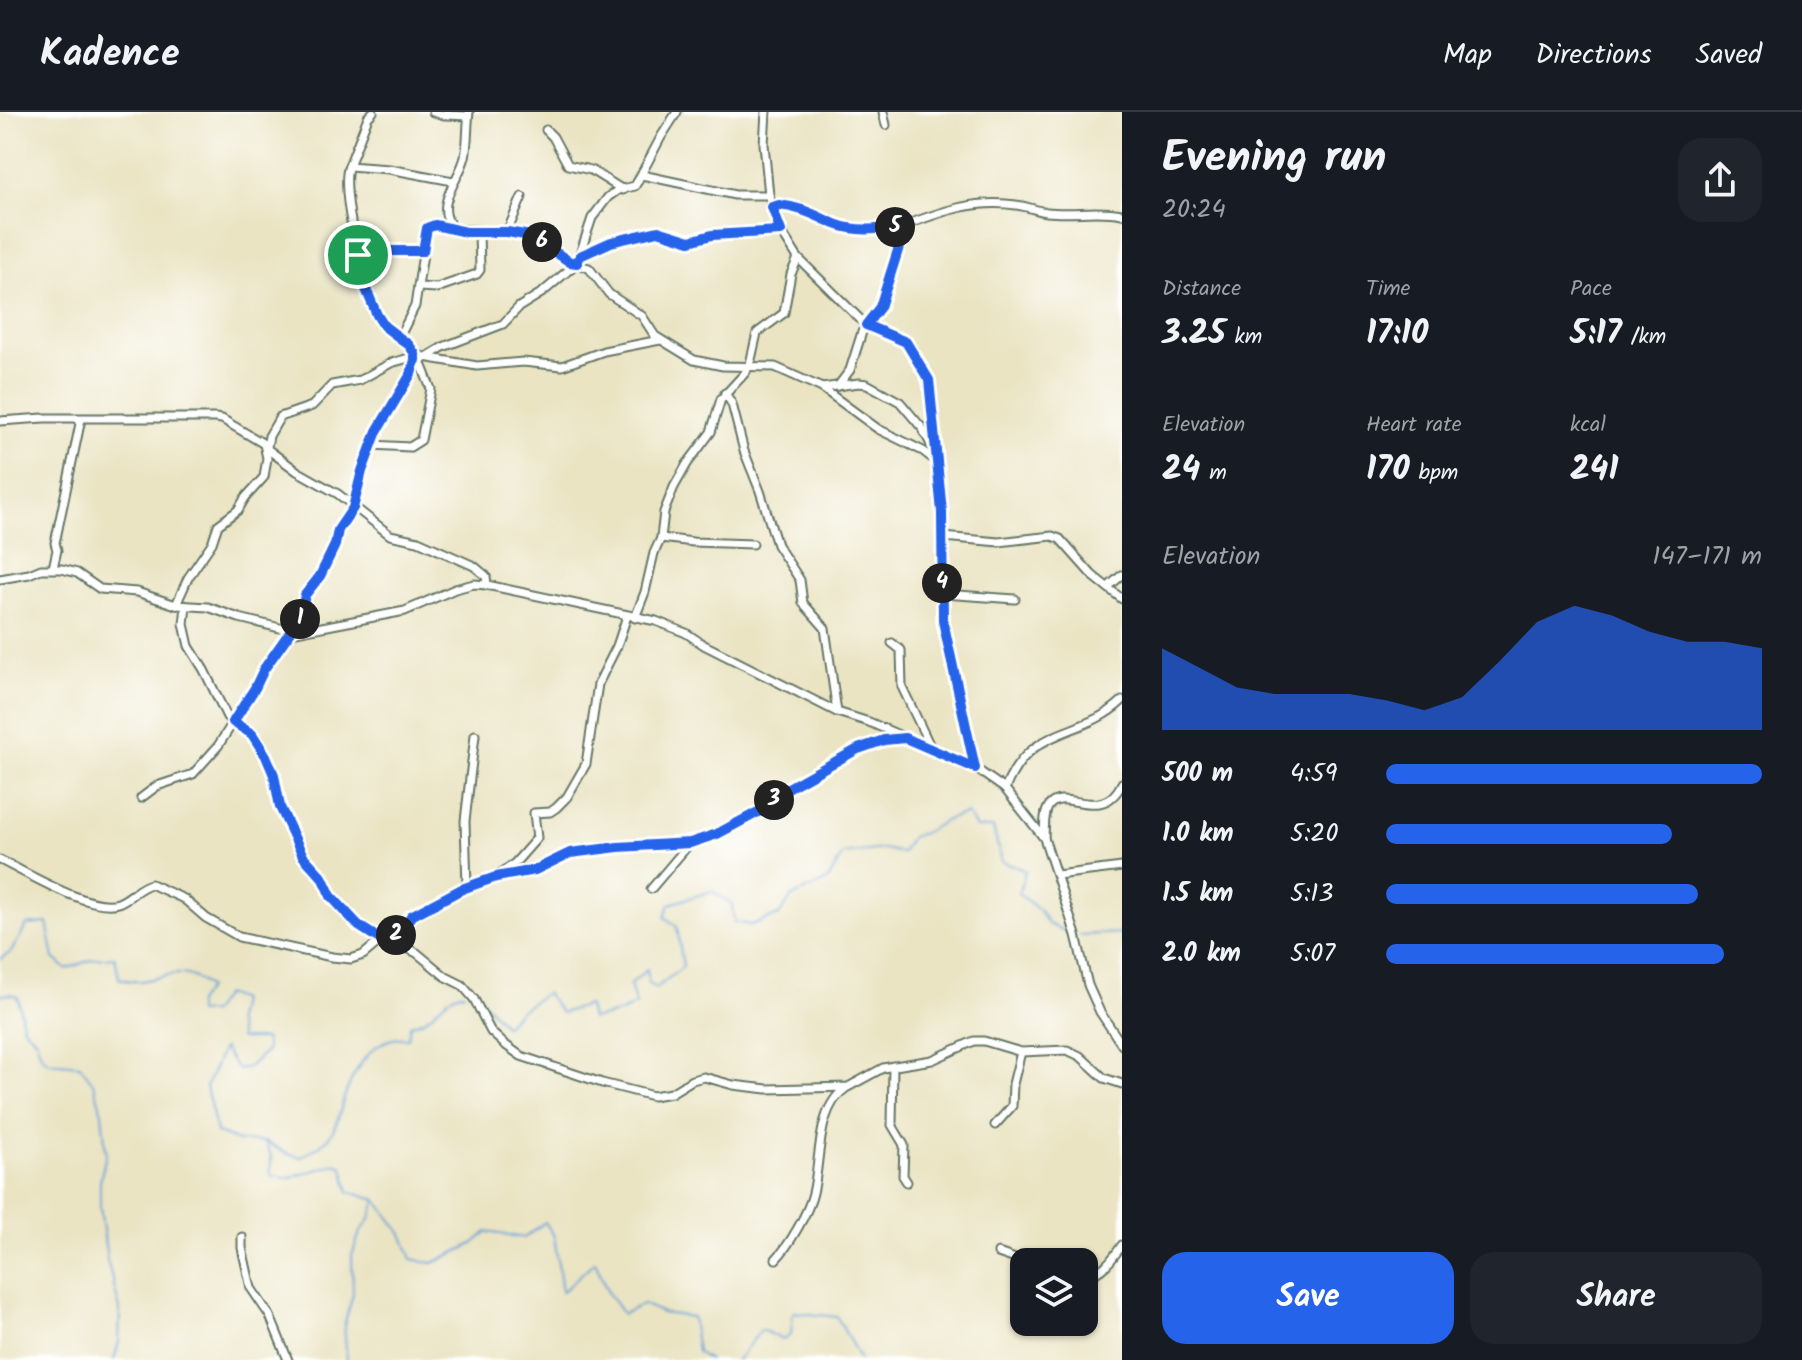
<!DOCTYPE html>
<html lang="en">
<head>
<meta charset="utf-8">
<style>
	:root { --surface:#171b24; --page:#20242c; --text:#f1f3f6; --muted:#9ea1a6; --line:#363941; --accent:#2563eb }
	body { margin:0; font-family:Kalam,sans-serif; background:var(--page); color:var(--text); height:100vh; display:flex; flex-direction:column; font-size:30px; white-space:nowrap }
	* { box-sizing:border-box; margin:0 }
	p { font-size:26px; color:var(--muted) }
	.icon { flex:none; width:44px; height:44px; fill:none; stroke:currentColor; stroke-width:2; stroke-linecap:round; stroke-linejoin:round }
	.map { position:relative; flex:1; overflow:hidden }
	.sheet { display:flex; flex-direction:column; background:var(--surface); width:680px }
	.sheet>* { flex:none }
	.fabs { position:absolute; left:1010px; top:1136px; display:grid; gap:16px }
	.fabs a { display:grid; place-items:center; width:88px; height:88px; border-radius:16px; background:var(--surface); box-shadow:0 2px 6px #0004; font-size:40px }
	.pin { position:absolute; display:grid; place-items:center; width:68px; height:68px; color:#fff; margin:-34px; border:4px solid #fff; border-radius:50%; box-shadow:0 2px 8px #0007 }
	.km { position:absolute; width:40px; height:40px; margin:-20px; border-radius:50%; background:#222; color:#fff; font-size:22px; line-height:40px; text-align:center }
	.round { display:grid; place-items:center; flex:none; width:84px; height:84px; border-radius:24px; background:var(--page) }
	.summary { display:flex; align-items:center; justify-content:space-between; height:136px; padding:0 40px }
	h1 { font-size:44px; font-weight:700; line-height:60px }
	.metrics { display:grid; grid-template-columns:repeat(3,1fr); gap:12px; height:136px; padding:8px 40px }
	.metrics div { display:grid; align-content:center }
	.metrics b { font-size:34px; font-weight:700 }
	.metrics small { font-size:22px; font-weight:400 }
	.metrics p { font-size:22px }
	.chart { height:224px; padding:16px 40px }
	.chart p { display:flex; justify-content:space-between }
	.chart svg { width:100%; height:144px; margin-top:8px; fill:var(--accent); opacity:.7 }
	.button { display:flex; gap:16px; margin-top:auto; padding:16px 40px }
	.button a { flex:1; height:92px; border-radius:24px; background:var(--accent); color:#fff; font-size:32px; font-weight:700; line-height:92px; text-align:center }
	.button a+a { background:var(--page); color:var(--text) }
	ul { padding:0 40px; list-style:none; font-size:26px }
	li { display:grid; grid-template-columns:128px 96px 1fr; align-items:center; height:60px }
	li i { height:20px; border-radius:10px; background:var(--accent) }
	header { display:flex; align-items:center; gap:48px; box-sizing:border-box; height:112px; padding:0 40px; background:var(--surface); border-bottom:2px solid var(--line) }
	header strong { font-size:38px }
	nav { display:flex; gap:44px; margin-inline-start:auto; font-size:28px }
	main { display:flex; flex:1; min-height:0 }
	.map>svg:first-child { display:block }
	.lines { fill:none; stroke-linecap:round; stroke-linejoin:round }
	.stream { stroke:#65a0d5; stroke-width:2 }
	.minor-casing { stroke:#676; stroke-width:11 }
	.minor { stroke:#fff; stroke-width:7 }
	.route-casing { stroke:#fff; stroke-width:16 }
	.route { stroke:#2563eb; stroke-width:10 }
</style>
</head>
<body>
<header>
<strong>Kadence</strong>
<nav><a>Map</a><a>Directions</a><a>Saved</a></nav>
</header>
<main>
<div class="map">
<svg width="1122" height="1248" viewBox="0 0 1122 1248">
	<rect width="100%" height="100%" fill="#fff"/>
	<filter id="ink" filterUnits="userSpaceOnUse"><feTurbulence type="fractalNoise" baseFrequency=".0125" numOctaves="2"/><feDisplacementMap in="SourceGraphic" scale="16" xChannelSelector="R" yChannelSelector="G"/><feConvolveMatrix kernelMatrix="1 2 1 2 8 2 1 2 1" color-interpolation-filters="sRGB"/></filter>
	<filter id="wash" filterUnits="userSpaceOnUse"><feTurbulence type="fractalNoise" baseFrequency=".006" numOctaves="4" result="noise"/><feDisplacementMap in="SourceGraphic" scale="32" xChannelSelector="R" yChannelSelector="G"/><feGaussianBlur stdDeviation="1.8" result="paint"/><feColorMatrix in="noise" values="0 0 0 0 0 0 0 0 0 0 0 0 0 0 0 0 0 1.4 0 .05"/><feComposite in="paint" operator="in"/></filter>
	<g filter="url(#wash)">
		<rect width="100%" height="100%" fill="#eae4c3"/>
		<g class="lines">
			<g class="stream">
				<path d="M 1079,823 L 1122,821"/>
				<path d="M 0,847 L 11,840 L 27,813 L 47,811 L 54,846 L 66,857 L 94,847 L 115,845 L 119,866 C 152,880 176,843 208,876 L 197,891 L 197,901 L 212,900 L 225,882 L 240,888 L 236,908 L 240,927 L 264,927 L 267,938 L 249,955 L 237,957 L 223,936 L 206,975 L 217,1021 L 238,1029 L 265,1030 L 271,1044 L 271,1064 L 289,1066 L 336,1052 L 343,1055 L 349,1080 L 376,1087 L 402,1122 L 412,1147 L 433,1151 L 473,1132 L 487,1120 L 524,1126 L 545,1110 L 554,1124 L 562,1180 L 595,1149 L 608,1181 L 623,1202 L 643,1192 L 662,1201 L 692,1205 L 697,1240 L 709,1248"/>
				<path d="M 469,877 L 471,875 L 505,914 L 519,899 L 546,881 L 561,901 L 588,893 L 591,907 L 619,901 L 636,893 L 630,873 L 647,857 L 649,872 L 656,876 L 683,855 L 677,815 L 665,805 L 670,792 L 712,779 L 732,792 L 734,810 L 751,813 L 779,803 L 792,785 L 828,768 L 843,742 L 884,737 L 902,741 L 911,725 C 934,720 940,706 967,702 L 976,716 L 993,716 L 1002,750 L 1025,758 L 1019,782 L 1040,799 L 1048,812 L 1073,822"/>
				<path d="M 0,883 L 11,882 L 18,885 L 23,915 L 36,928 L 42,945 L 49,950 L 80,953 L 94,972 L 102,1001 L 106,1041 L 100,1070 L 100,1095 L 107,1148 L 120,1197 L 119,1230 L 114,1248"/>
				<path d="M 266,1030 L 288,1042 L 302,1045 C 310,1039 322,1034 328,1026 C 339,1013 340,995 346,980 C 358,952 375,923 408,926 L 410,913 C 440,906 434,888 464,880"/>
				<path d="M 347,1248 L 344,1213 L 353,1182 L 352,1144 L 360,1120 L 370,1107 L 376,1089"/>
				<path d="M 737,1248 L 761,1218 L 783,1227 L 791,1222 L 793,1200 L 837,1205 L 860,1248"/>
			</g>
		</g>
	</g>
	<g filter="url(#ink)">
		<g class="lines">
			<g class="minor-casing">
				<g id="minor">
					<path d="M 373,0 L 368,5 L 349,54 L 389,57 L 453,69"/>
					<path d="M 433,0 L 444,3 L 447,0"/>
					<path d="M 469,0 C 467,15 468,31 465,45 C 459,70 432,93 454,117 L 507,120 L 539,127 L 570,150 L 589,156 L 609,182 L 642,204 L 655,224 L 694,248 L 723,254 L 775,255 L 822,276 L 859,271 L 867,272 L 900,290 L 922,316 L 933,336"/>
					<path d="M 766,0 L 764,32 L 769,83 L 781,119 L 798,146 L 866,213 L 906,230 L 929,268 L 942,400 L 943,509 L 975,656"/>
					<path d="M 883,0 L 886,13"/>
					<path d="M 447,3 L 468,4"/>
					<path d="M 546,18 L 553,25 L 568,53 L 591,58 L 623,78"/>
					<path d="M 349,54 C 339,74 364,180 377,203 C 386,220 405,226 415,242"/>
					<path d="M 642,63 L 735,83 L 769,83"/>
					<path d="M 772,95 C 798,87 819,109 843,115 C 864,120 886,117 906,113"/>
					<path d="M 507,120 L 522,85"/>
					<path d="M 358,143 L 387,139 L 423,139"/>
					<path d="M 580,144 L 611,130 L 658,119 L 690,129 L 712,123 L 781,119"/>
					<path d="M 418,175 L 437,176 L 477,162 L 480,158 L 479,119"/>
					<path d="M 399,226 L 415,194 L 427,116 L 435,113 L 450,114"/>
					<path d="M 838,274 L 850,258 L 862,220 L 880,195 L 906,113 C 943,99 976,87 1016,93 C 1027,94 1037,99 1047,100 C 1072,103 1097,97 1122,102"/>
					<path d="M 822,276 L 878,317 L 923,339 L 937,350"/>
					<path d="M 725,281 L 732,292 L 744,339 L 760,379 L 777,433 L 800,468 L 803,491 L 825,516 L 837,600"/>
					<path d="M 0,309 L 44,306 L 215,306 L 222,307 L 264,332 L 267,346 L 264,365 L 245,386 L 238,398 L 218,413 L 212,431 L 188,466 L 176,493"/>
					<path d="M 371,333 L 410,335 L 421,328 L 431,277 L 420,249"/>
					<path d="M 267,335 L 269,324 L 280,305 L 312,294 L 332,273 L 360,268 L 391,251 L 416,244 L 415,242 L 424,245 L 477,254 L 523,250 L 562,254 L 604,239 L 660,228"/>
					<path d="M 266,336 L 297,359 L 338,382 L 390,423 L 418,429 L 474,454 L 486,464 L 487,473"/>
					<path d="M 943,425 L 999,430 L 1052,424 L 1060,427 L 1092,463 L 1122,487"/>
					<path d="M 661,426 L 693,430 L 753,432"/>
					<path d="M 53,456 L 57,438 L 55,431 L 81,307"/>
					<path d="M 0,467 L 29,462 L 41,457 L 62,457 L 77,461 L 100,477 L 137,480 L 176,493 L 208,495 L 239,506 L 296,520 L 405,499 L 455,477 L 474,472 L 487,473 L 656,509 L 686,521 L 704,533 L 837,600 L 869,610 L 975,656 L 1005,677 L 1044,726 L 1076,823 L 1088,873 L 1100,900 L 1122,933"/>
					<path d="M 1108,475 L 1122,463"/>
					<path d="M 943,482 L 1015,487"/>
					<path d="M 186,494 L 184,512 L 189,534 L 204,558 L 227,605 L 252,622 L 266,644 L 274,663 L 280,695 L 303,744 L 322,765 L 331,784 L 359,814 L 381,828"/>
					<path d="M 635,506 L 645,480 L 654,441 L 661,426 L 664,400 L 674,375 L 687,352 L 711,320 L 721,287 L 745,261 L 750,252 L 757,221 L 784,201 L 791,162 L 798,146"/>
					<path d="M 892,531 L 901,538 L 902,575 L 931,636"/>
					<path d="M 1005,677 C 1031,611 1080,628 1122,589"/>
					<path d="M 141,686 L 157,674 L 193,662 L 218,634 L 255,576 L 264,557 L 300,506 L 305,483 L 320,464 L 335,433 L 338,418 L 353,396 L 362,359 L 377,319 L 420,249 L 443,235 L 503,212 L 519,195 L 543,180 L 577,151 L 592,106 L 608,85 L 618,78 L 635,74 L 661,25 L 677,0"/>
					<path d="M 1044,726 C 1045,716 1043,702 1049,694 C 1063,674 1103,713 1122,671"/>
					<path d="M 0,748 C 26,760 90,800 118,791 C 130,787 138,775 151,772 L 184,787 L 206,806 L 239,825 L 332,845 L 351,847 L 363,843 L 381,828 L 389,827 L 402,819 L 411,804 L 462,777 L 496,765 L 535,758 L 570,741 L 618,735 L 690,731 L 717,722 L 757,702 L 788,676 L 858,637 L 884,628 L 902,626"/>
					<path d="M 1057,763 L 1122,755"/>
					<path d="M 496,765 L 515,751 L 537,726 L 534,701 L 550,700 L 556,696 L 567,685 L 586,652 L 598,572 L 617,534 L 627,504"/>
					<path d="M 467,775 L 465,709 L 475,623"/>
					<path d="M 651,777 L 690,731"/>
					<path d="M 389,827 L 417,841 L 446,865 L 462,873 L 474,887 L 491,920 L 504,932 L 521,944 L 602,971 L 653,984 L 671,981 L 692,968 L 704,965 L 733,973 L 767,977 L 848,975 L 883,956 L 932,948 L 974,929 L 984,929 L 1021,940 L 1067,938 L 1080,944 L 1104,966 L 1122,972"/>
					<path d="M 893,954 L 892,1013 L 904,1033 L 903,1064 L 907,1070"/>
					<path d="M 995,1013 L 1012,994 L 1013,972 L 1021,940"/>
					<path d="M 242,1125 L 242,1136 L 251,1176 L 270,1204 L 288,1248"/>
					<path d="M 998,1141 L 1024,1150"/>
					<path d="M 776,1147 C 789,1134 809,1099 813,1081 C 821,1049 816,996 846,976"/>
					<path d="M 1084,1166 C 1103,1160 1111,1149 1122,1133"/>
				</g>
			</g>
			<use href="#minor" class="minor"/>
		</g>
	</g>
	<g class="lines" filter="url(#ink)">
		<g class="route-casing">
			<path id="route" d="M 779,93 C 801,95 816,104 835,112 C 857,121 883,117 906,113 L 880,195 L 866,213 L 906,230 L 929,268 L 942,400 L 943,509 L 975,656 L 905,626 L 884,628 L 858,637 L 788,676 L 762,698 L 717,722 L 690,731 L 618,735 L 570,741 L 535,758 L 496,765 L 462,777 L 411,804 L 402,819 L 389,827 L 381,828 L 359,814 L 331,784 L 322,765 L 303,744 L 280,695 L 274,663 L 266,644 L 252,622 L 233,610 L 255,576 L 264,557 L 300,506 L 305,483 L 320,464 L 335,433 L 338,418 L 353,396 L 362,359 L 377,319 L 411,262 L 415,248 L 415,242 L 409,233 L 384,214 L 377,203 L 361,165 L 358,143 L 387,139 L 423,139 L 427,116 L 435,113 L 466,120 L 507,120 L 531,124 L 570,150 L 577,151 L 580,144 L 611,130 L 658,119 L 690,129 L 712,123 L 781,119 L 772,95 Z"/>
		</g>
		<use href="#route" class="route"/>
	</g>
</svg>
<div class="fabs">
<a><svg class="icon" aria-label="layers" viewBox="0 0 24 24"><path d="M12 4l9 5-9 5-9-5zM3 14l9 5 9-5"/></svg></a>
</div>
<div class="pin" style="left:358px;top:143px;background:#1e9e55"><svg class="icon" aria-label="arrive" viewBox="0 0 24 24"><path d="M6 21V4h12l-3 4 3 4H6"/></svg></div>
<b class="km" style="left:300px;top:507px">1</b>
<b class="km" style="left:396px;top:823px">2</b>
<b class="km" style="left:774px;top:688px">3</b>
<b class="km" style="left:942px;top:471px">4</b>
<b class="km" style="left:895px;top:115px">5</b>
<b class="km" style="left:542px;top:130px">6</b>
</div>
<section class="sheet">
<div class="summary"><div><h1>Evening run</h1><p>20:24</p></div><a class="round"><svg class="icon" aria-label="share" viewBox="0 0 24 24"><path d="M12 15V3M7 8l5-5 5 5M5 13v7h14v-7"/></svg></a></div>
<div class="metrics">
<div><p>Distance</p><b>3.25<small> km</small></b></div>
<div><p>Time</p><b>17:10</b></div>
<div><p>Pace</p><b>5:17<small> /km</small></b></div>
</div>
<div class="metrics">
<div><p>Elevation</p><b>24<small> m</small></b></div>
<div><p>Heart rate</p><b>170<small> bpm</small></b></div>
<div><p>kcal</p><b>241</b></div>
</div>
<div class="chart"><p><span>Elevation</span>147–171 m</p>
<svg viewBox="0 0 160 44" preserveAspectRatio="none"><path d="M0 44V19L10 25L20 31L30 33L40 33L50 33L60 35L70 38L80 34L90 23L100 11L110 6L120 9L130 14L140 17L150 17L160 19V44z"/></svg>
</div>
<ul>
<li><b>500 m</b>4:59<i style="width:100%"></i></li>
<li><b>1.0 km</b>5:20<i style="width:76%"></i></li>
<li><b>1.5 km</b>5:13<i style="width:83%"></i></li>
<li><b>2.0 km</b>5:07<i style="width:90%"></i></li>
</ul>
<div class="button"><a>Save</a><a>Share</a></div>
</section>
</main>
</body>
</html>
